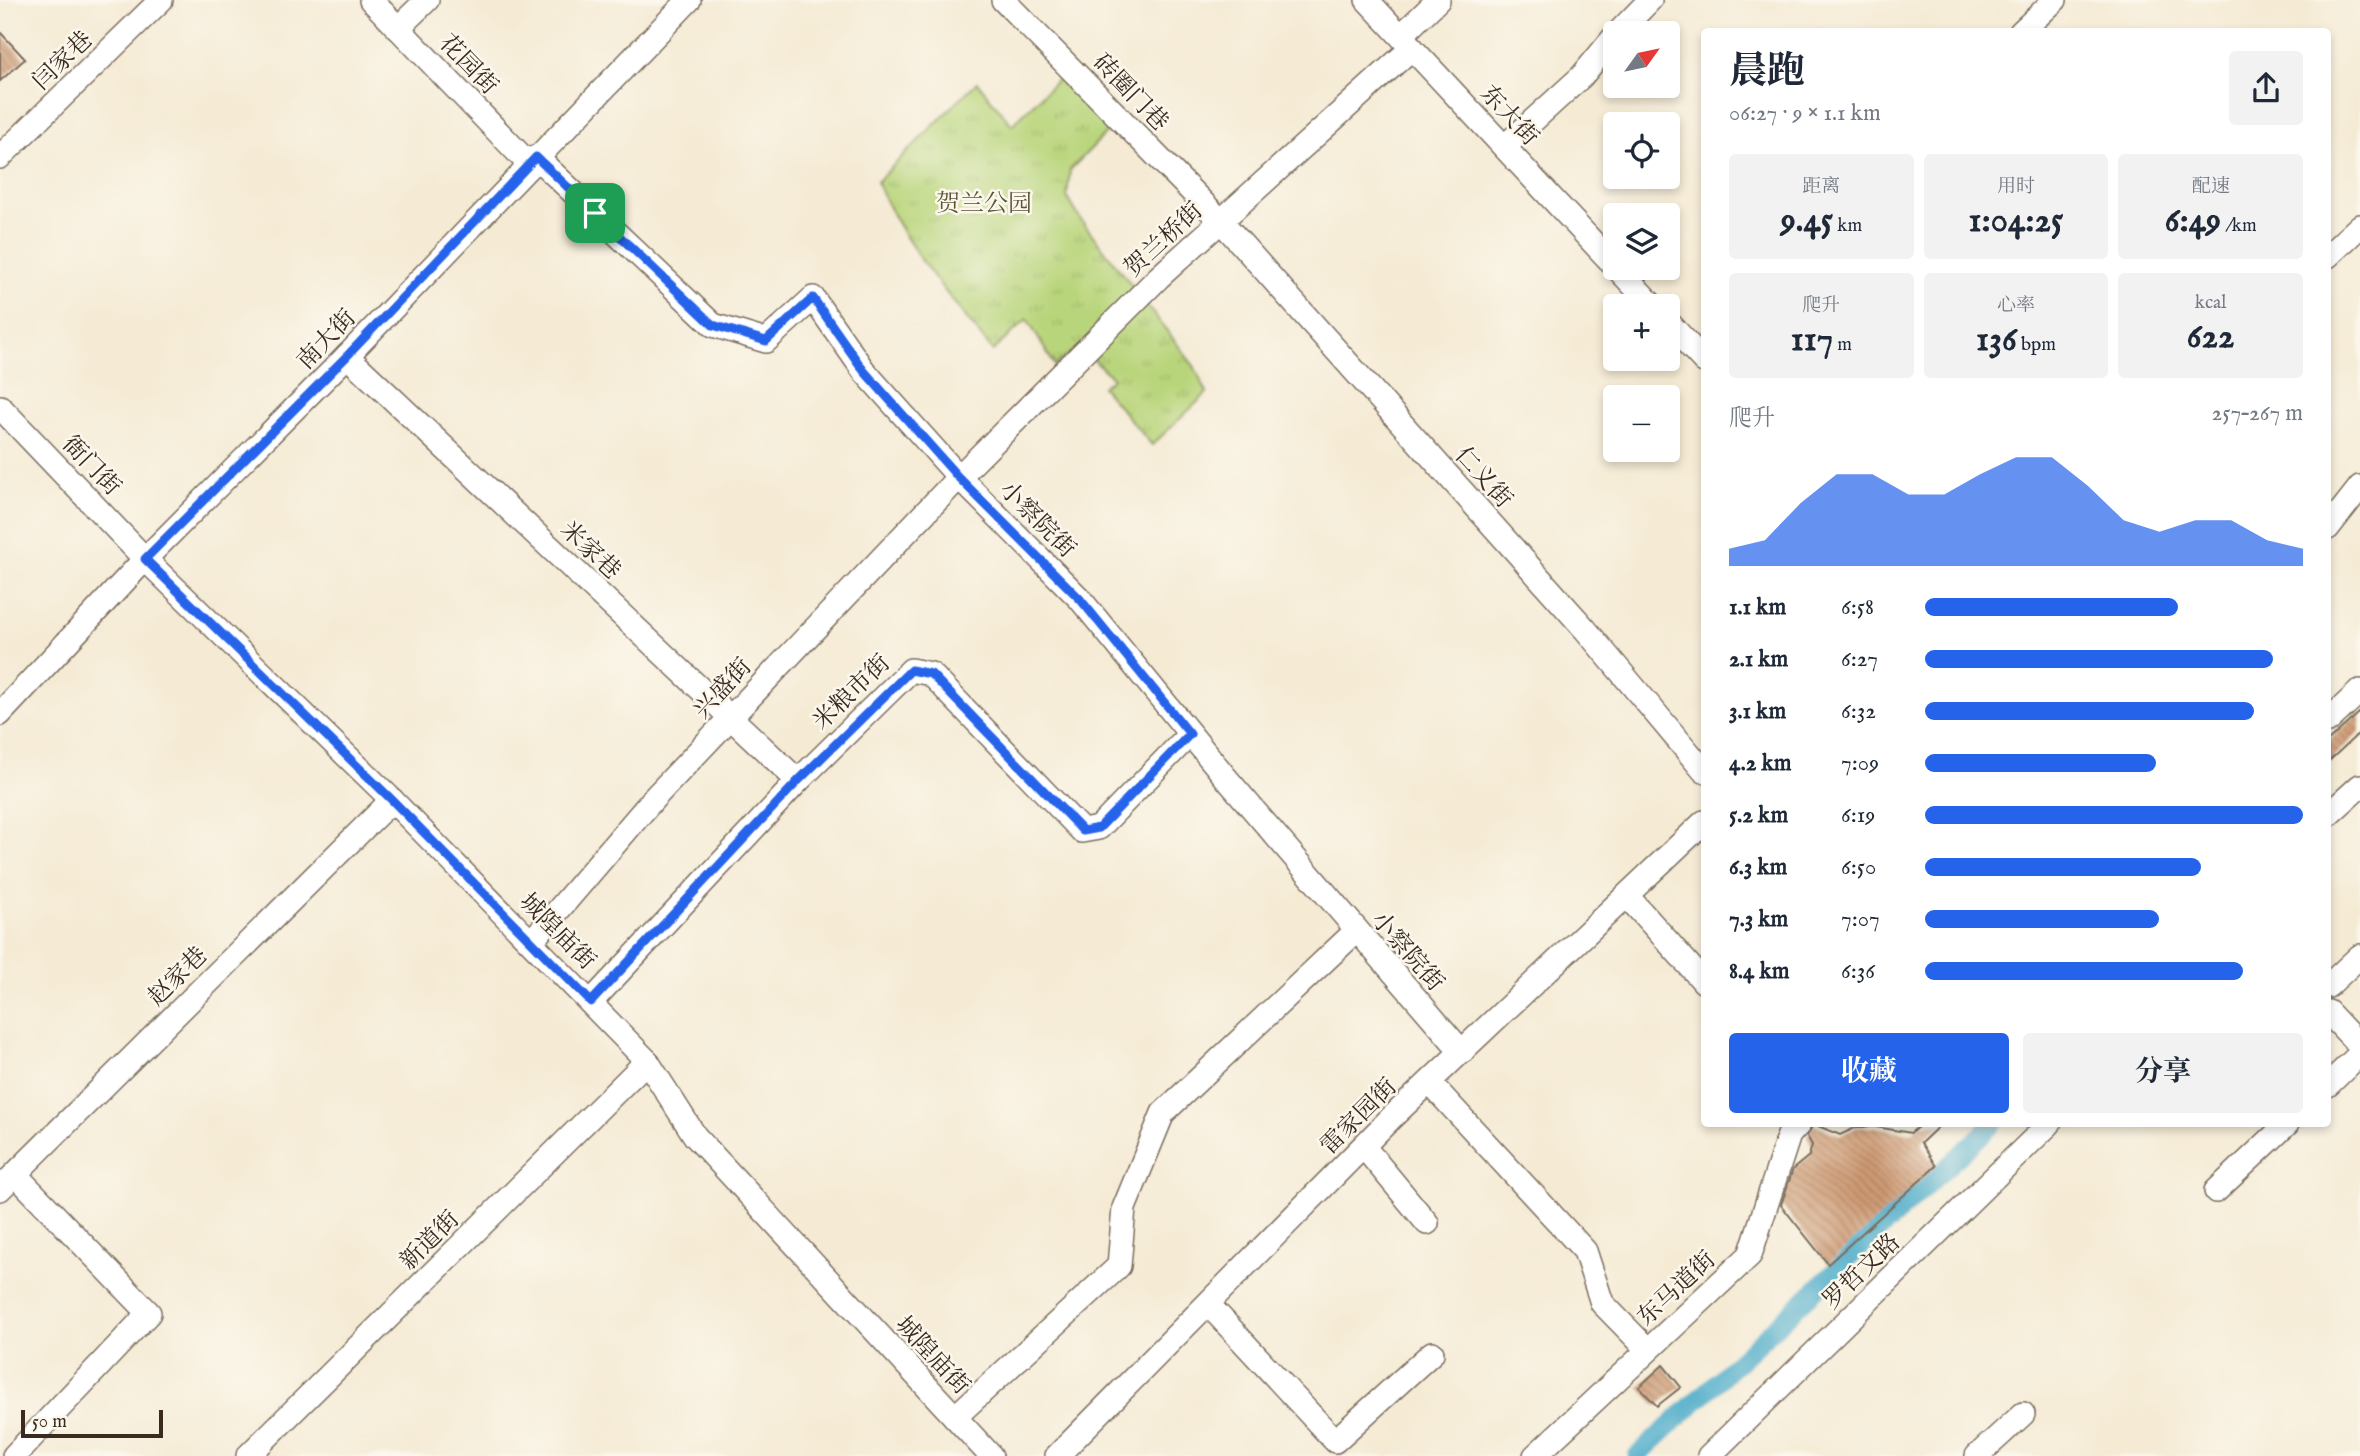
<!DOCTYPE html>
<html lang="zh">
<head>
<meta charset="utf-8">
<style>
	:root { --surface:#fff; --page:#f2f2f3; --text:#1f2937; --muted:#747a83; --accent:#2563eb }
	body { margin:0; font-family:"IM FELL English","Noto Serif SC",serif; background:var(--page); color:var(--text); height:100vh; display:flex; flex-direction:column; font-size:26px; white-space:nowrap }
	* { box-sizing:border-box; margin:0 }
	p { font-size:23px; color:var(--muted) }
	.icon { flex:none; width:38px; height:38px; fill:none; stroke:currentColor; stroke-width:2; stroke-linecap:round; stroke-linejoin:round }
	.map { position:relative; flex:1; overflow:hidden }
	.sheet { position:absolute; left:1701px; top:28px; width:630px; height:1099px; display:flex; flex-direction:column; background:var(--surface); border-radius:7px; box-shadow:0 4px 10px #0003 }
	.sheet>* { flex:none }
	.needle { width:46px; rotate:57deg }
	.fabs { position:absolute; left:1603px; top:21px; display:grid; gap:14px }
	.fabs a { display:grid; place-items:center; width:77px; height:77px; border-radius:7px; background:var(--surface); box-shadow:0 4px 10px #0003; font-size:35px }
	.scale { position:absolute; left:21px; bottom:18px; width:142px; box-sizing:border-box; padding-left:7px; border:4px solid #3b2a1e; border-top:0; font-size:19px; line-height:24px; white-space:nowrap; color:#3b2a1e; -webkit-text-stroke:5px #fbf7ec; paint-order:stroke }
	.pin { position:absolute; display:grid; place-items:center; width:60px; height:60px; color:#fff; margin:-30px; border-radius:14px; box-shadow:0 4px 10px #0006 }
	.round { display:grid; place-items:center; flex:none; width:74px; height:74px; border-radius:7px; background:var(--page) }
	.head { display:flex; align-items:center; justify-content:space-between; height:119px; padding:0 28px }
	h1 { font-size:38px; font-weight:700; line-height:52px }
	.metrics { display:grid; grid-template-columns:repeat(3,1fr); gap:10px; height:119px; padding:7px 28px }
	.metrics div { display:grid; align-content:center; border-radius:7px; background:var(--page); text-align:center }
	.metrics b { font-size:35px; font-weight:700 }
	.metrics small { font-size:19px; font-weight:400 }
	.metrics p { font-size:19px }
	.chart { height:196px; padding:14px 28px }
	.chart p { display:flex; justify-content:space-between }
	.chart svg { width:100%; height:126px; margin-top:7px; fill:var(--accent); opacity:.7 }
	.action { display:flex; gap:14px; margin-top:auto; padding:14px 28px }
	.action a { flex:1; height:80px; border-radius:7px; background:var(--accent); color:#fff; font-size:28px; font-weight:700; line-height:80px; text-align:center }
	.action a+a { background:var(--page); color:var(--text) }
	ul { padding:0 28px; list-style:none; font-size:23px }
	li { display:grid; grid-template-columns:112px 84px 1fr; align-items:center; height:52px }
	li i { height:18px; border-radius:9px; background:var(--accent) }
	.map>svg:first-child { display:block }
	.park { fill:url(#park-tufts); stroke:#7a804c; stroke-width:2 }
	.lines { fill:none; stroke-linecap:round; stroke-linejoin:round }
	.canal { stroke:#4aaac9; stroke-width:19 }
	.building { fill:url(#building-back-hatch) }
	.minor-casing { stroke:#7c6e5e; stroke-width:26 }
	.minor { stroke:#fff; stroke-width:23 }
	.route-casing { stroke:#fff; stroke-width:14 }
	.route { stroke:#2563eb; stroke-width:9 }
	.labels { text-anchor:middle; stroke-width:5; stroke-linejoin:round; paint-order:stroke }
	.street-label { font-size:24px; fill:#3b2a1e; stroke:#fbf7ec }
	.park-label { font-size:24px; fill:#5a5535; stroke:#fbf7ec }
</style>
</head>
<body>
<div class="map">
<svg width="2360" height="1456" viewBox="0 0 2360 1456">
	<defs>
		<pattern id="park-tufts" width="24" height="20" patternUnits="userSpaceOnUse" patternTransform="scale(1.75)"><rect width="24" height="20" fill="#b9d57b"/><path d="M3 7l-1-3M5 7V3M7 7l1-3M15 17l-1-3M17 17v-4M19 17l1-3" fill="none" stroke="#a0b76a"/></pattern>
		<pattern id="building-back-hatch" width="6" height="6" patternUnits="userSpaceOnUse" patternTransform="scale(1.75)"><rect width="6" height="6" fill="#ce9a73"/><path d="M-1 5l2 2M0 0l6 6M5-1l2 2" fill="none" stroke="#a87e5e"/></pattern>
	</defs>
	<rect width="100%" height="100%" fill="#fbf7ec"/>
	<filter id="ink" filterUnits="userSpaceOnUse"><feTurbulence type="fractalNoise" baseFrequency=".0143" numOctaves="2"/><feDisplacementMap in="SourceGraphic" scale="14" xChannelSelector="R" yChannelSelector="G"/><feConvolveMatrix kernelMatrix="1 2 1 2 8 2 1 2 1" color-interpolation-filters="sRGB"/></filter>
	<filter id="wash" filterUnits="userSpaceOnUse"><feTurbulence type="fractalNoise" baseFrequency=".00686" numOctaves="4" result="noise"/><feDisplacementMap in="SourceGraphic" scale="28" xChannelSelector="R" yChannelSelector="G"/><feGaussianBlur stdDeviation="1.57" result="paint"/><feColorMatrix in="noise" values="0 0 0 0 0 0 0 0 0 0 0 0 0 0 0 0 0 1.4 0 .05"/><feComposite in="paint" operator="in"/></filter>
	<g filter="url(#wash)">
		<rect width="100%" height="100%" fill="#f5ebd5"/>
		<path class="park" d="M 1061,76 L 1114,125 L 1070,170 L 1067,197 L 1081,220 L 1194,366 L 1207,393 L 1152,445 L 1102,387 L 1113,378 L 1079,346 L 1055,366 L 1027,319 L 993,351 C 951,298 903,245 877,182 L 977,82 L 1012,125 Z"/>
		<g class="lines">
			<path class="canal" d="M 1637,1456 L 1993,1124"/>
		</g>
		<g id="blocks">
			<g class="building">
				<path d="M 0,32 L 25,59 L 0,81 Z"/>
				<path d="M 2360,712 L 2360,732 L 2328,762 L 2328,741 Z"/>
				<path d="M 1813,1124 L 1840,1135 L 1857,1127 L 1876,1127 L 1911,1133 L 1921,1124 L 1941,1124 L 1921,1143 L 1936,1166 L 1828,1264 L 1781,1205 L 1793,1169 L 1809,1156 L 1812,1145 L 1807,1136 Z"/>
				<path d="M 1663,1365 L 1681,1387 L 1657,1406 L 1639,1387 Z"/>
			</g>
		</g>
	</g>
	<g filter="url(#ink)">
		<use href="#blocks" fill-opacity="0" stroke="#7c6e5e" stroke-width="2"/>
		<g class="lines">
			<g class="minor-casing">
				<g id="minor">
					<path d="M 371,0 L 529,164"/>
					<path d="M 1003,0 L 1221,221 L 1585,629 L 1704,771"/>
					<path d="M 1367,0 L 1615,266"/>
					<path d="M 398,28 L 427,0"/>
					<path d="M 2021,32 L 2055,0"/>
					<path d="M 1618,33 L 1650,0"/>
					<path d="M 1401,36 L 1438,0"/>
					<path d="M 1504,147 L 1582,76 L 1615,36"/>
					<path d="M 0,157 L 161,0"/>
					<path d="M 536,157 L 713,325 L 766,341 L 813,298 L 864,371 L 959,477 L 1080,599 L 1227,779 L 1462,1052"/>
					<path d="M 2328,256 L 2360,226"/>
					<path d="M 1617,268 L 1653,306"/>
					<path d="M 1668,322 L 1704,361"/>
					<path d="M 347,356 L 798,781"/>
					<path d="M 0,407 L 145,559 L 392,800 L 647,1061 L 695,1136 L 991,1456"/>
					<path d="M 2328,528 L 2360,487"/>
					<path d="M 0,714 L 145,559 L 347,356 L 689,0"/>
					<path d="M 2328,721 L 2360,691"/>
					<path d="M 2328,815 L 2360,786"/>
					<path d="M 1627,896 L 1704,982"/>
					<path d="M 531,942 L 655,797 L 959,477 L 1159,277 L 1412,48"/>
					<path d="M 2328,986 L 2360,956"/>
					<path d="M 591,1002 L 798,781 L 911,670 L 931,674 L 1082,831 L 1099,828 L 1190,734"/>
					<path d="M 2328,1012 L 2360,1046"/>
					<path d="M 1430,1083 L 1585,1251 L 1602,1303 L 1648,1350"/>
					<path d="M 2328,1085 L 2360,1054"/>
					<path d="M 1364,1147 L 1427,1223"/>
					<path d="M 0,1189 L 392,800"/>
					<path d="M 2216,1191 L 2287,1124"/>
					<path d="M 1208,1304 L 1335,1441 L 1432,1353"/>
					<path d="M 955,1417 L 1119,1266 L 1124,1208 L 1163,1113 L 1356,931"/>
					<path d="M 14,1456 L 149,1313 L 15,1174"/>
					<path d="M 248,1456 L 647,1061"/>
					<path d="M 1057,1456 L 1390,1119 L 1704,822"/>
					<path d="M 1535,1456 L 1750,1255 L 1789,1135 L 1799,1124"/>
					<path d="M 1709,1456 L 2049,1124"/>
					<path d="M 1977,1456 L 2023,1414"/>
				</g>
			</g>
			<use href="#minor" class="minor"/>
		</g>
	</g>
	<g class="lines" filter="url(#ink)">
		<g class="route-casing">
			<path id="route" d="M 536,157 L 713,325 L 766,341 L 813,298 L 864,371 L 958,477 L 1080,599 L 1190,734 L 1099,828 L 1083,831 L 931,674 L 911,670 L 798,781 L 591,1002 L 392,800 L 145,559 L 347,356 Z"/>
		</g>
		<use href="#route" class="route"/>
	</g>
	<g class="labels">
		<g class="street-label">
			<text transform="translate(62 60) rotate(-44)" y="8">闫家巷</text>
			<text transform="translate(469 64) rotate(46)" y="8">花园街</text>
			<text transform="translate(1131 92) rotate(46)" y="8">砖圈门巷</text>
			<text transform="translate(1510 115) rotate(47)" y="8">东大街</text>
			<text transform="translate(1163 239) rotate(-43)" y="8">贺兰桥街</text>
			<text transform="translate(326 339) rotate(-46)" y="8">南大街</text>
			<text transform="translate(92 465) rotate(46)" y="8">衙门街</text>
			<text transform="translate(1484 477) rotate(48)" y="8">仁义街</text>
			<text transform="translate(1038 519) rotate(45)" y="8">小察院街</text>
			<text transform="translate(591 550) rotate(43)" y="8">米家巷</text>
			<text transform="translate(722 688) rotate(-47)" y="8">兴盛街</text>
			<text transform="translate(851 692) rotate(-44)" y="8">米粮市街</text>
			<text transform="translate(558 931) rotate(45)" y="8">城隍庙街</text>
			<text transform="translate(1408 951) rotate(49)" y="8">小察院街</text>
			<text transform="translate(177 976) rotate(-45)" y="8">赵家巷</text>
			<text transform="translate(1358 1116) rotate(-45)" y="8">雷家园街</text>
			<text transform="translate(429 1240) rotate(-45)" y="8">新道街</text>
			<text transform="translate(1861 1271) rotate(-44)" y="8">罗哲文路</text>
			<text transform="translate(1676 1288) rotate(-43)" y="8">东马道街</text>
			<text transform="translate(933 1355) rotate(47)" y="8">城隍庙街</text>
		</g>
		<g class="park-label">
			<text x="984" y="211">贺兰公园</text>
		</g>
	</g>
</svg>
<div class="fabs">
<a><svg class="needle" viewBox="-14 -14 28 28"><path d="M0-13l5 13h-10z" fill="#e53935"/><path d="M0 13l5-13h-10z" fill="#747a83"/></svg></a>
<a><svg class="icon" aria-label="locate" viewBox="0 0 24 24"><circle cx="12" cy="12" r="6"/><path d="M12 2v4M12 18v4M2 12h4M18 12h4"/></svg></a>
<a><svg class="icon" aria-label="layers" viewBox="0 0 24 24"><path d="M12 4l9 5-9 5-9-5zM3 14l9 5 9-5"/></svg></a>
<a>+</a>
<a>−</a>
</div>
<div class="scale">50 m</div>
<div class="pin" style="left:595px;top:213px;background:#1e9e55"><svg class="icon" aria-label="arrive" viewBox="0 0 24 24"><path d="M6 21V4h12l-3 4 3 4H6"/></svg></div>
<section class="sheet">
<div class="head"><div><h1>晨跑</h1><p>06:27 · 9 × 1.1 km</p></div><a class="round"><svg class="icon" aria-label="share" viewBox="0 0 24 24"><path d="M12 15V3M7 8l5-5 5 5M5 13v7h14v-7"/></svg></a></div>
<div class="metrics">
<div><p>距离</p><b>9.45<small> km</small></b></div>
<div><p>用时</p><b>1:04:25</b></div>
<div><p>配速</p><b>6:49<small> /km</small></b></div>
</div>
<div class="metrics">
<div><p>爬升</p><b>117<small> m</small></b></div>
<div><p>心率</p><b>136<small> bpm</small></b></div>
<div><p>kcal</p><b>622</b></div>
</div>
<div class="chart"><p><span>爬升</span>257–267 m</p>
<svg viewBox="0 0 160 44" preserveAspectRatio="none"><path d="M0 44V38L10 35L20 22L30 12L40 12L50 19L60 19L70 12L80 6L90 6L100 16L110 28L120 32L130 28L140 28L150 35L160 38V44z"/></svg>
</div>
<ul>
<li><b>1.1 km</b>6:58<i style="width:67%"></i></li>
<li><b>2.1 km</b>6:27<i style="width:92%"></i></li>
<li><b>3.1 km</b>6:32<i style="width:87%"></i></li>
<li><b>4.2 km</b>7:09<i style="width:61%"></i></li>
<li><b>5.2 km</b>6:19<i style="width:100%"></i></li>
<li><b>6.3 km</b>6:50<i style="width:73%"></i></li>
<li><b>7.3 km</b>7:07<i style="width:62%"></i></li>
<li><b>8.4 km</b>6:36<i style="width:84%"></i></li>
</ul>
<div class="action"><a>收藏</a><a>分享</a></div>
</section>
</div>
</body>
</html>
